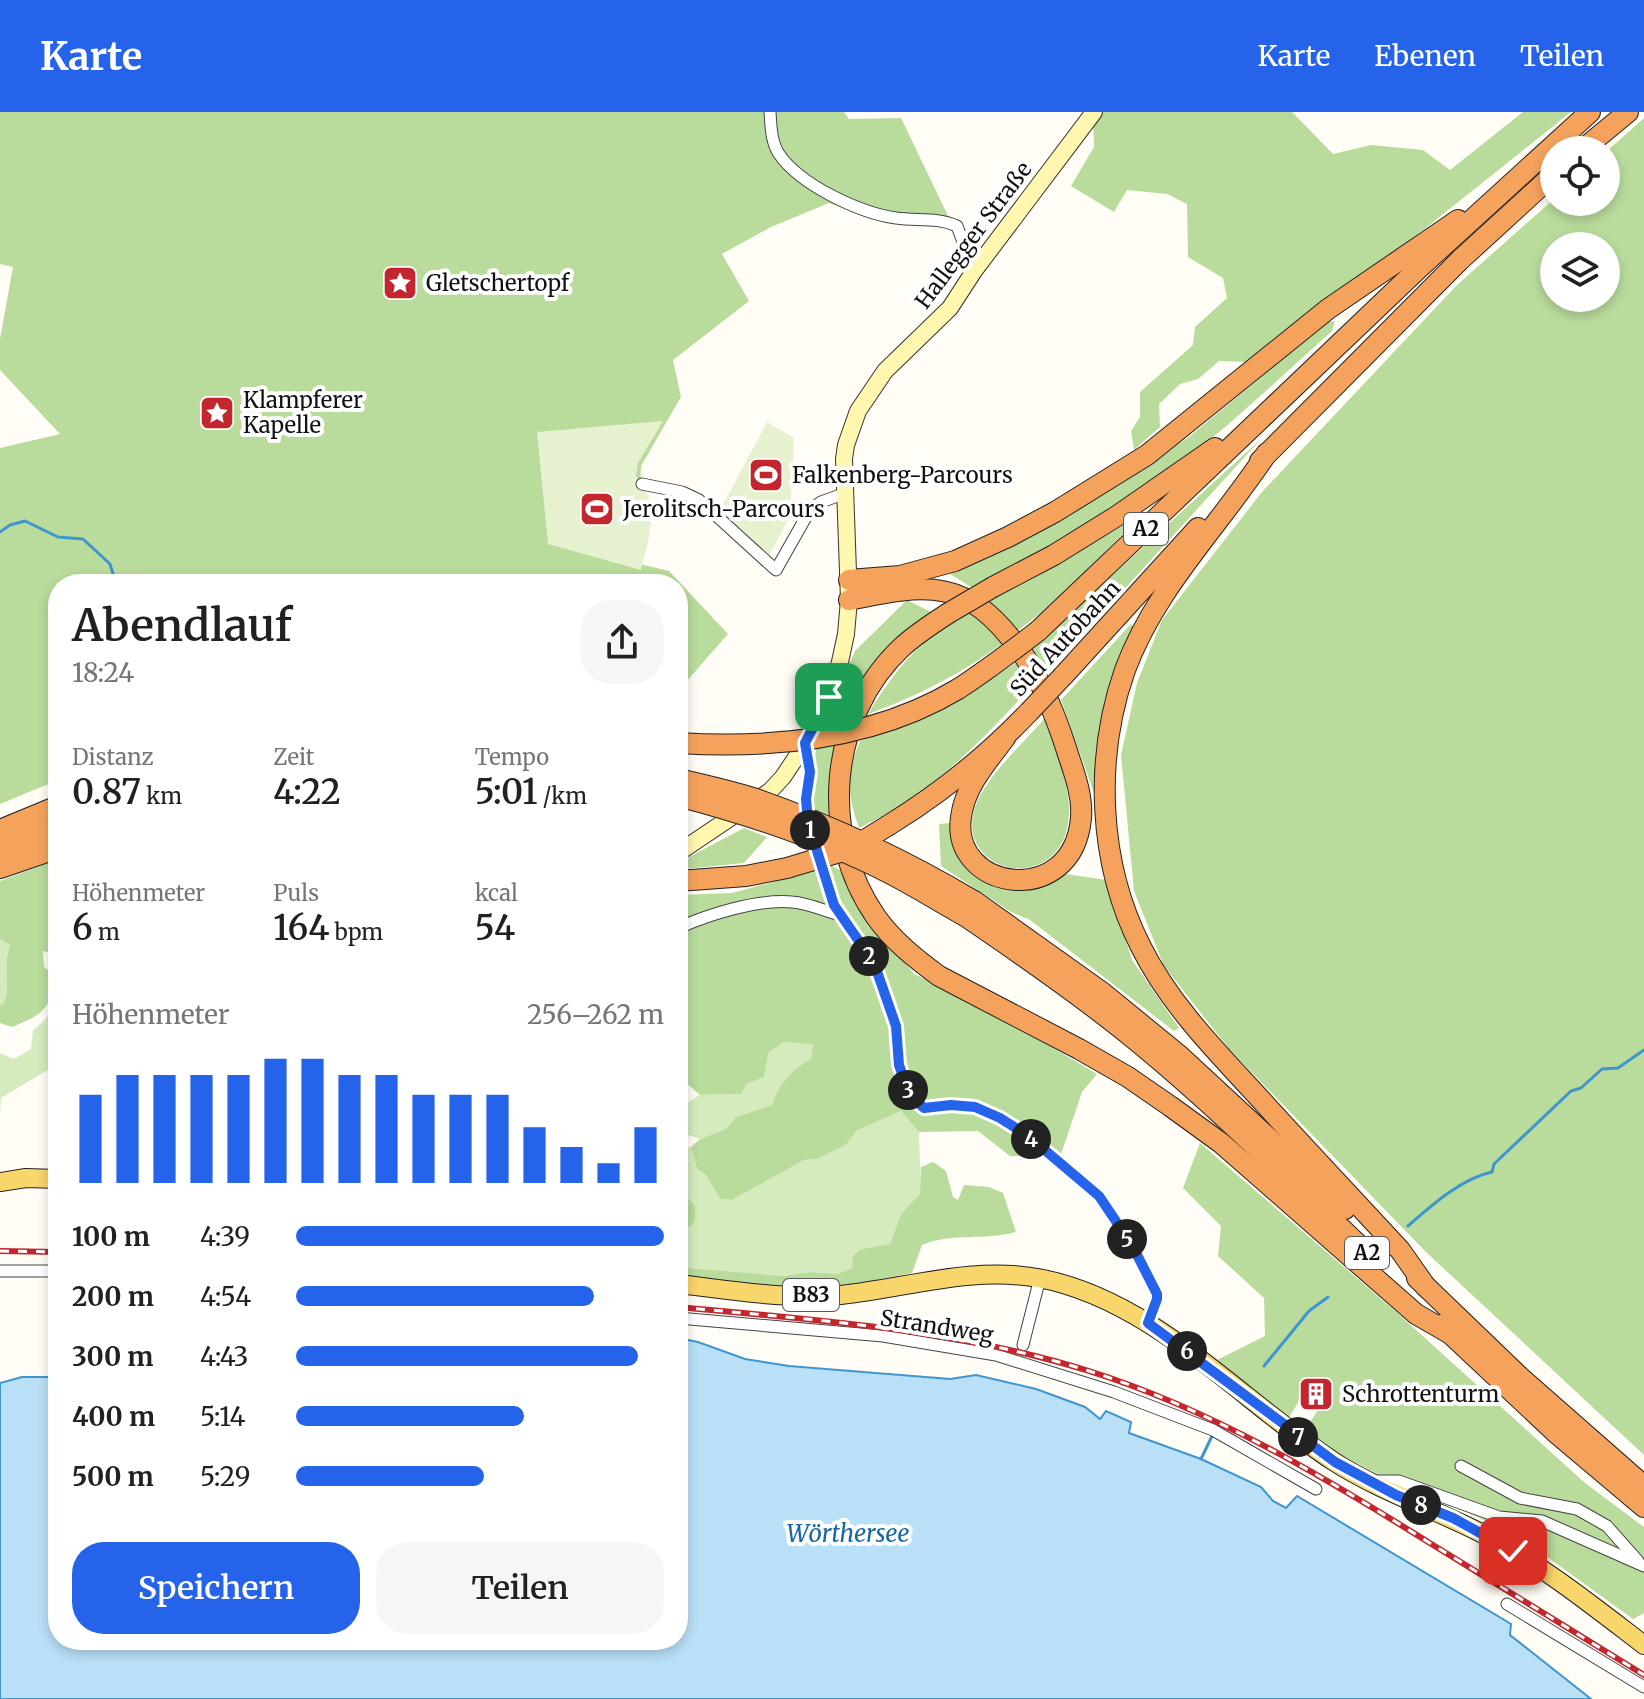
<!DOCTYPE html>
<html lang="de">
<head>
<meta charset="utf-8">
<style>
	:root { --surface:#fff; --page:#f6f6f6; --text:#202124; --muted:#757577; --accent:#2563eb }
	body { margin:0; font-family:Merriweather,serif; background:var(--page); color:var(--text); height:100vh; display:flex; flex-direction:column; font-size:30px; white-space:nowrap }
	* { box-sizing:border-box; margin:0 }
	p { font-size:26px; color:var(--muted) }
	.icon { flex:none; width:44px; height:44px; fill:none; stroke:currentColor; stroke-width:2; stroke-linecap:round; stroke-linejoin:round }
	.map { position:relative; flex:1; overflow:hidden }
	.panel { position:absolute; left:48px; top:462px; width:640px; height:1076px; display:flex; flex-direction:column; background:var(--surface); border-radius:32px; box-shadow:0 4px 12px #0003 }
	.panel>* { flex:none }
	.fabs { position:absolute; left:1540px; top:24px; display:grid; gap:16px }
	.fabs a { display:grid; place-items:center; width:80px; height:80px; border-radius:50%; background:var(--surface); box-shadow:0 4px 12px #0003; font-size:40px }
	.pin { position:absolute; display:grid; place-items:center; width:68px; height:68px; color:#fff; margin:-34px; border-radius:16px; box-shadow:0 4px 12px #0006 }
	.km { position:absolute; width:40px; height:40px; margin:-20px; border-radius:50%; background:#222; color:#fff; font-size:22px; line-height:40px; text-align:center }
	.round { display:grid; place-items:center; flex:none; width:84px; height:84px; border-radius:32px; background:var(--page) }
	.overview { display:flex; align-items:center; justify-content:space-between; height:136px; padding:0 24px }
	h1 { font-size:44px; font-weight:600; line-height:60px }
	.figures { display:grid; grid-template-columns:repeat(3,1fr); gap:12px; height:136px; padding:8px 24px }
	.figures div { display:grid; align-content:center }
	.figures b { font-size:34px; font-weight:600 }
	.figures small { font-size:22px; font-weight:400 }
	.figures p { font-size:22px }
	.chart { height:224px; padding:16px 24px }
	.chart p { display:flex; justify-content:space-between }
	.chart svg { width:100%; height:144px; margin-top:8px; stroke:var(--accent); stroke-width:6 }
	.button { display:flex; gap:16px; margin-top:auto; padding:16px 24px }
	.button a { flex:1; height:92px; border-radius:32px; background:var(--accent); color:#fff; font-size:32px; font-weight:600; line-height:92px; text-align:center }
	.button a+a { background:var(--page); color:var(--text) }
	ul { padding:0 24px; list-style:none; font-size:26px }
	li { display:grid; grid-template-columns:128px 96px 1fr; align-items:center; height:60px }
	li i { height:20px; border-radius:10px; background:var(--accent) }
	header { display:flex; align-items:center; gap:48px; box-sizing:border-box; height:112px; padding:0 40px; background:var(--accent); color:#fff }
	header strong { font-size:38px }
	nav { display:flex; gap:44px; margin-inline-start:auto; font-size:28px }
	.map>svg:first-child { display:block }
	.green { fill:#d5ebbd }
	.forest { fill:#b9dc9c; fill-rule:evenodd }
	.pitch { fill:#e6f2cf }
	.water { fill:#b9e0f7; stroke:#3f96cf; stroke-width:2 }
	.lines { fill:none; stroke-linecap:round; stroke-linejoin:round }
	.stream { stroke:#3f96cf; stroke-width:3 }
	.street-casing { stroke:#444; stroke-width:13 }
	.secondary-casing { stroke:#333; stroke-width:18 }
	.primary-casing { stroke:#222; stroke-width:20 }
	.highway-casing { stroke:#222; stroke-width:22 }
	.street { stroke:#fff; stroke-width:11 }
	.secondary { stroke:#fff6b0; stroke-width:16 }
	.primary { stroke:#f9d66b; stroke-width:18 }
	.highway { stroke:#f5a25d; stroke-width:20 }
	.rail-casing { stroke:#c4262e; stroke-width:6 }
	.rail { stroke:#fff; stroke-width:3; stroke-dasharray:9; stroke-linecap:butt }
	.highway-bridge-casing { stroke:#222; stroke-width:22; stroke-linecap:butt }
	.highway-bridge { stroke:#f5a25d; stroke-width:20 }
	.route-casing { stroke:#fff; stroke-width:16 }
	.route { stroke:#2563eb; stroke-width:10 }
	.labels { text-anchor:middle; stroke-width:8; stroke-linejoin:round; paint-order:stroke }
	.shield { fill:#fff; stroke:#585858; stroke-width:2 }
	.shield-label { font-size:20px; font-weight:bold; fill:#111 }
	.street-label { font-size:22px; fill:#111; stroke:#fff }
	.poi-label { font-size:22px; fill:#111; stroke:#fff; text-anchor:start }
	.water-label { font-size:24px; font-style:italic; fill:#1768a6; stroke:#fff }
</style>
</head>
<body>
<header>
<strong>Karte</strong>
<nav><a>Karte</a><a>Ebenen</a><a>Teilen</a></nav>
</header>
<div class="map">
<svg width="1644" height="1587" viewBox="0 0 1644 1587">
	<rect width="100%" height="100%" fill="#fffdf5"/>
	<g class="green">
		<path d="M 0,827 L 10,833 C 2,853 11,872 4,893 L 0,893 Z"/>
		<path d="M 58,888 L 58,938 L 51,956 L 1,986 L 0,1002 L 0,941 L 14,947 L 31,937 L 33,918 L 45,908 Z"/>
		<path d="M 784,930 L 813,931 L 811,947 C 792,956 778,973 773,993 L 736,1005 L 726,1017 L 700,1027 L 685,1022 L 685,992 L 700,983 L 741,982 L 747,972 L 764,965 L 767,941 Z"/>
		<path d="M 901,999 L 919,1020 L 921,1082 L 901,1102 L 890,1132 L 861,1137 L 853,1156 L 838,1162 L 811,1160 L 783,1164 L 678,1155 L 678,1124 L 695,1110 L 681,1066 L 678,1065 L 678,1037 L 691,1035 L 697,1057 L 706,1063 L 720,1087 L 732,1088 L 804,1048 L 817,1047 L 846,1033 L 856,1019 Z"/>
	</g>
	<g class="forest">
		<path d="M 0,0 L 844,0 L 849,7 L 901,6 L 949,106 L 884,111 L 829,91 L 771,115 L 722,142 L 749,189 L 673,248 L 681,285 L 641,354 L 639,407 L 623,448 L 669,459 L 728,522 L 678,579 L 678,472 L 58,472 L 58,668 L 0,692 L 0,336 L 60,322 L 0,258 L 0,227 L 13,155 L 0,152 Z"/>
		<path d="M 1100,0 L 1292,0 L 1333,42 L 1371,33 L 1423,38 L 1450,58 L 1523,0 L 1571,0 L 1423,118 L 1247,250 L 1219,249 L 1198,267 L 1180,272 L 1159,292 L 1160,315 L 1134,338 L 1131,319 L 1140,305 L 1140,280 L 1193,233 L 1195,215 L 1227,186 L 1223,166 L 1188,145 L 1187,92 L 1167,82 L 1127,78 L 1114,100 L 1071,74 L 1094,35 L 1093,7 Z"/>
		<path d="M 1644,6 L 1644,1343 L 1426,1140 L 1230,938 L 1164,854 L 1134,779 L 1121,643 L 1137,571 L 1162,508 L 1262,380 L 1457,173 L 1554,87 L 1554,90 L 1606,90 L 1606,40 ZM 1554,134 L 1606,134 L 1606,186 L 1554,186 Z"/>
		<path d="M 1335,209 L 1332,219 C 1273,272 1216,327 1151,373 C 1095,413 1033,445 971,475 L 950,462 L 1056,410 L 1189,325 L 1327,210 Z"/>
		<path d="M 1262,326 L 1048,561 L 1031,538 Z"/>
		<path d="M 1142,403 L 1050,494 L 1017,519 L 988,490 Z"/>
		<path d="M 907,488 L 931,500 L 883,542 L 845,609 L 823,614 L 855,539 Z"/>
		<path d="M 969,501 L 989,509 L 1006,529 C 962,561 918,584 868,602 C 892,562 925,519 969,501 Z"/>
		<path d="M 1131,512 L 1136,516 L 1099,631 L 1094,681 L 1061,588 Z"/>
		<path d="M 1017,550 L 1031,575 C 977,633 932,682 859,716 C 847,681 846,663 860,629 L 911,611 L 961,587 Z"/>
		<path d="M 1045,606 C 1054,636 1070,670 1069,701 C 1066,783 961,765 973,703 C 979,670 1023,632 1045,606 Z"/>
		<path d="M 839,633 L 833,705 L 809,696 L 816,637 Z"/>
		<path d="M 950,711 L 960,749 L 1002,775 L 1036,777 L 1066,762 L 1107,768 L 1132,848 L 1179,916 L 1174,919 L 1030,808 L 1011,800 L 941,754 L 939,712 Z"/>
		<path d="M 744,716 L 767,725 L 744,751 L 685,757 L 689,745 Z"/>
		<path d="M 58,747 L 58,842 L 43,839 L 44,855 L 53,862 C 52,898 43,902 12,915 L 0,911 L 0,893 L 4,892 C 11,872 2,854 10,833 L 0,827 L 0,769 Z"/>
		<path d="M 832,754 L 846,761 L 856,788 L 914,862 L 982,894 L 1097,962 L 1082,980 L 1060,1045 L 1010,1044 L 978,1019 L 919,1020 L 901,999 L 856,1019 L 846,1033 L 817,1047 L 804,1048 L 732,1088 L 720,1087 L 706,1063 L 697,1057 L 691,1035 L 700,1027 L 726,1017 L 736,1005 L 772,993 C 778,973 792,956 811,947 L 813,932 L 784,930 L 768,941 L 764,965 L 747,972 L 741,982 L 700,983 L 678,964 L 678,783 L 732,781 Z"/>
		<path d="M 1200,1031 L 1395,1199 L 1585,1371 L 1644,1415 L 1644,1501 L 1633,1507 L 1514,1421 L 1369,1358 L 1335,1339 L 1305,1318 L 1333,1275 L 1313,1266 L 1288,1307 L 1217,1248 L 1265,1224 L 1264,1186 L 1218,1144 L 1221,1114 L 1183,1076 Z"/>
		<path d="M 933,1050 L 946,1059 L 953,1085 L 958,1088 L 964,1073 L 989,1075 L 1003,1081 L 1016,1120 C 983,1129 954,1120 922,1133 L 912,1161 L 845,1174 L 781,1176 L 678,1165 L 678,1155 L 783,1164 L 811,1160 L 838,1162 L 852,1156 L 853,1144 L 861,1137 L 890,1132 L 901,1102 L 920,1082 L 921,1055 Z"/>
		<path d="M 678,1065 L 681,1066 L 686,1084 L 695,1094 L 695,1110 L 678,1124 Z"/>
	</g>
	<g class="pitch">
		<path d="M 663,309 L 638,351 L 636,364 C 661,390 649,427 641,458 L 548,432 L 537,320 Z"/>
		<path d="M 767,310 L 794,326 L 790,405 L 769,443 L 719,400 Z"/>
	</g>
	<path class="water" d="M 678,1226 L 698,1230 L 745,1247 L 789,1254 L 950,1267 L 976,1263 L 1036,1277 L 1085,1295 L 1100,1307 L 1106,1299 L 1131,1310 L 1129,1321 L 1201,1347 L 1261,1375 L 1273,1389 L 1286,1396 L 1297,1384 L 1511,1512 L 1510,1523 L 1591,1587 L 0,1587 L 0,1271 L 22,1265 L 58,1265 L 58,1528 L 678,1528 Z"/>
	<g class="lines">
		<g class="stream">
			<path d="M 0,420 L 10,413 L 25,409 L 58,425 L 83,427 L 110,452 L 116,472"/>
			<path d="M 1408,1114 C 1431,1094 1462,1066 1492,1060 L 1494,1052 L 1571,979 L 1581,976 L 1602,957 L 1618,956 L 1644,938"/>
			<path d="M 1264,1254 L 1309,1199 L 1328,1185"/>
			<path d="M 52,1267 L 55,1167"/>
			<path d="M 1201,1347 L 1212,1324"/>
		</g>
		<g class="street-casing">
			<g id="street">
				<path d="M 770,0 C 771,14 771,30 779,42 C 800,73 860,101 896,106 C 917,109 937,105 957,114 L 974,159"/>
				<path d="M 642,372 L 682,380 L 699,388 L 776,458 L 810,398 L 821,390 L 843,382"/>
				<path d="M 805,632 L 810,660 L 806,687 L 808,710"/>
				<path d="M 817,742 L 834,793 L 874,851 L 896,914 L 899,953 L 910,984 L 924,996 L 951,993 L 975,995 L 1000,1006 L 1027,1023 L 1099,1084 L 1132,1133 L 1154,1175 L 1157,1187 L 1148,1211"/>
				<path d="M 678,816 C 710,802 757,787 792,790 C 808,791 825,799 840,803"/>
				<path d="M 0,1159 L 58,1159"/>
				<path d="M 678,1206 L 883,1224 L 996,1243 L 1114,1280 L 1213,1318 L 1316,1377"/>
				<path d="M 1023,1233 L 1040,1166"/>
				<path d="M 1461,1354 L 1520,1386 L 1577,1397 L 1607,1414 L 1638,1449"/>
				<path d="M 1377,1369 L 1399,1369 L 1499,1405 L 1542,1409 L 1644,1454"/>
				<path d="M 1507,1492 L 1644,1575"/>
			</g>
		</g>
		<g class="secondary-casing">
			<path id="secondary" d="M 678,741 L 770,679 L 783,665 L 813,620 L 829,585 L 840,550 L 846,522 L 849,488 L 844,347 L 846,333 L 858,299 L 885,259 L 950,196 L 974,159 L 1094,0"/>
		</g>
		<g class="primary-casing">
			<g id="primary">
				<path d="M 0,1070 L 26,1066 L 58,1067"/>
				<path d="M 678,1172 C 731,1178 787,1188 841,1183 C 907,1176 971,1154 1038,1166 C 1152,1187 1239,1287 1333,1349 C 1381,1380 1435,1397 1485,1423 C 1542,1453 1593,1494 1644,1533"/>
			</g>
		</g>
		<g class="highway-casing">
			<g id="highway">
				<path d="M 1582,38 L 1628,0"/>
				<path d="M 1267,341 C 1220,413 1155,476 1125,558 C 1094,646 1098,751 1141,835 C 1168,889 1211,934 1252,978 C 1301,1032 1351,1085 1400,1138 L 1426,1175"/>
				<path d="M 1260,349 L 1460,148 L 1554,62"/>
				<path d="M 849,468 L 900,464 L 955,449 L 1008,425 L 1055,400 L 1147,343 L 1328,197 L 1458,108"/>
				<path d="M 993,475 L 1054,443 L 1117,404 L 1215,336"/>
				<path d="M 849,488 C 929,471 967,466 1019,537 C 1041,566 1055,602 1066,636 C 1073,658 1083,682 1081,706 C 1073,798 950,779 961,705 C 965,674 987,650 1005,626"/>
				<path d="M 947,502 C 932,512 916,522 902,535 C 828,604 819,723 876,805 C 893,829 916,847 939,864 L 1079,937 L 1128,965 L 1170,994 L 1221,1031 L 1416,1202 L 1449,1221"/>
				<path d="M 1038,519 L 1419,156 L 1590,0"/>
				<path d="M 1063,564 L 1198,416"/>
				<path d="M 889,713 C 941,681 987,644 1029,600"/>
				<path d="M 0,718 L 58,694"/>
				<path d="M 0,738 L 58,715"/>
				<path d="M 0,756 L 58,736"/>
				<path d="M 974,789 L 1103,881 L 1180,944 L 1345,1097"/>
				<path d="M 965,804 C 1021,842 1076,880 1128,922 C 1212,990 1288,1066 1366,1140"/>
				<path d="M 1417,1166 L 1520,1265 L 1644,1374"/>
				<path d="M 1441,1213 L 1555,1320 L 1644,1395"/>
			</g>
		</g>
		<use href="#street" class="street"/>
		<use href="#secondary" class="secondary"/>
		<use href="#primary" class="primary"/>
		<use href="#highway" class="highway"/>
		<g class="rail-casing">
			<g id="rail">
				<path d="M 0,1139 L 58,1140"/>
				<path d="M 678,1195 C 817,1208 955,1217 1089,1259 C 1213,1298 1324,1365 1433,1433 C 1504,1476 1574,1520 1644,1563"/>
			</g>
		</g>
		<use href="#rail" class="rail"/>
		<g class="highway-bridge-casing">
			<g id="highway-bridge">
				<path d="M 947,502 L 993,475"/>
				<path d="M 1029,600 L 1063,564"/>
				<path d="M 678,631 C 773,637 875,627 958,577 C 986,559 1012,539 1038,519"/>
				<path d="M 678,667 C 704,673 731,679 756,687 C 833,714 905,748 974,789"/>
				<path d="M 678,684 C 751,703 823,727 891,762 C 916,775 940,790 965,804"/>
				<path d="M 678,769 L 746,764 L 787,756 L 850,737 L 889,713"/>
			</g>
		</g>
		<use href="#highway-bridge" class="highway-bridge"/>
	</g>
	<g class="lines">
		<g class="route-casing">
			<path id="route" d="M 829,585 L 805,631 L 810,660 L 806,687 L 808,710 L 834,793 L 874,851 L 896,914 L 899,953 L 910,984 L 924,996 L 951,993 L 975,995 L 1000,1006 L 1027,1023 L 1099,1084 L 1132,1133 L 1157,1182 L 1157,1187 L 1148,1211 L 1335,1350 L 1396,1383 L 1453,1406 L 1513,1439"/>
		</g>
		<use href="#route" class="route"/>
	</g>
	<defs>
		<g id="sight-square" transform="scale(1.8)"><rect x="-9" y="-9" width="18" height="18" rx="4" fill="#c4262e" stroke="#fff"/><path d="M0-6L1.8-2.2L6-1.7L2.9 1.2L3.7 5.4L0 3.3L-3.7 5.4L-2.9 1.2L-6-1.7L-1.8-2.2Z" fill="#fff"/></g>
		<g id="stadium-square" transform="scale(1.8)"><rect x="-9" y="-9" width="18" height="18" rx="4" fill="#c4262e" stroke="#fff"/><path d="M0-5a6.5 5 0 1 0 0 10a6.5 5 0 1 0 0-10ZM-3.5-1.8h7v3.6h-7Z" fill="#fff"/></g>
		<g id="building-square" transform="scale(1.8)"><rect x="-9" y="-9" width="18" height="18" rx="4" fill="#c4262e" stroke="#fff"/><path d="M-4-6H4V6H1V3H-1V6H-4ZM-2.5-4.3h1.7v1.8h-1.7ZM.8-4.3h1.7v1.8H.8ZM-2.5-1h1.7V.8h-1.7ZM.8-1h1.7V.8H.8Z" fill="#fff"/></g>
	</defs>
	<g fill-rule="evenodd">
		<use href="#sight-square" x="400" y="171"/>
		<use href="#sight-square" x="217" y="301"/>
		<use href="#stadium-square" x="766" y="363"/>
		<use href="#stadium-square" x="597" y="397"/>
		<use href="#building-square" x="1316" y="1282"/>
	</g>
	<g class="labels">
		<g class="shield">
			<rect x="1124" y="401" width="44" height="32" rx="6"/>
			<rect x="1345" y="1125" width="44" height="32" rx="6"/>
			<rect x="783" y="1167" width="56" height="32" rx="6"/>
		</g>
		<g class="shield-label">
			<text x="1146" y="424">A2</text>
			<text x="1367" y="1148">A2</text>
			<text x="811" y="1190">B83</text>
		</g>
		<g class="street-label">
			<text transform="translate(973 123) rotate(-53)" y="8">Hallegger Straße</text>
			<text transform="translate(1065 526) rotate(-47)" y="8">Süd Autobahn</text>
			<text transform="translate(937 1214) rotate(9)" y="8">Strandweg</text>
		</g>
		<g class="poi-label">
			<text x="426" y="179">Gletschertopf</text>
			<text x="243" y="296">Klampferer<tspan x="243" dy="25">Kapelle</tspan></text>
			<text x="792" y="371">Falkenberg-Parcours</text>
			<text x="623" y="405">Jerolitsch-Parcours</text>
			<text x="1342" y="1290">Schrottenturm</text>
		</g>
		<g class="water-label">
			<text x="848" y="1430">Wörthersee</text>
		</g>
	</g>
</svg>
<div class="fabs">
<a><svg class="icon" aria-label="locate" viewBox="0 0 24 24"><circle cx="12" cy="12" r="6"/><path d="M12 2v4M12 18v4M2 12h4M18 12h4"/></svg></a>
<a><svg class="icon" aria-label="layers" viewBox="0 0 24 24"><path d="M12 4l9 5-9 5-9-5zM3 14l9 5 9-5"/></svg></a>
</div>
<div class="pin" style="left:829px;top:585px;background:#1e9e55"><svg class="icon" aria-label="arrive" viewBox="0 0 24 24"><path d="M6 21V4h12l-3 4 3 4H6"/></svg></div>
<div class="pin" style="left:1513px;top:1439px;background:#d93025"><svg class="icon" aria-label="check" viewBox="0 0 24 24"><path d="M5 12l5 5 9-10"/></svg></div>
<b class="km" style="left:810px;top:718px">1</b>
<b class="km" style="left:869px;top:844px">2</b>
<b class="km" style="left:908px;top:978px">3</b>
<b class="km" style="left:1031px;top:1027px">4</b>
<b class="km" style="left:1127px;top:1127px">5</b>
<b class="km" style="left:1187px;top:1239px">6</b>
<b class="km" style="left:1298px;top:1325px">7</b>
<b class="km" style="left:1421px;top:1393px">8</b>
<section class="panel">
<div class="overview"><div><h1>Abendlauf</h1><p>18:24</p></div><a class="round"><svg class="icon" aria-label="share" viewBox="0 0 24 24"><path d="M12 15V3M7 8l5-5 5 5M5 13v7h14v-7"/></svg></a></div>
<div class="figures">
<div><p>Distanz</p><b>0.87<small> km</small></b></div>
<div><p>Zeit</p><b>4:22</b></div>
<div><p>Tempo</p><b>5:01<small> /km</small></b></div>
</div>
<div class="figures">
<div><p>Höhenmeter</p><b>6<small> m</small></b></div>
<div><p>Puls</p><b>164<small> bpm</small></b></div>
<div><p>kcal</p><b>54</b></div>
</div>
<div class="chart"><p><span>Höhenmeter</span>256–262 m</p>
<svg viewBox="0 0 160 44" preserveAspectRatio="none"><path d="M5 44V17M15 44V11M25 44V11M35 44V11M45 44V11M55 44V6M65 44V6M75 44V11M85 44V11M95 44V17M105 44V17M115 44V17M125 44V27M135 44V33M145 44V38M155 44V27"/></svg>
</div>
<ul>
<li><b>100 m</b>4:39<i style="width:100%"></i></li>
<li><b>200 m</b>4:54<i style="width:81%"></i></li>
<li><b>300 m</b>4:43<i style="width:93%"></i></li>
<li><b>400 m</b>5:14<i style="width:62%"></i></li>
<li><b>500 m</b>5:29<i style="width:51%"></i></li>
</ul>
<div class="button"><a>Speichern</a><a>Teilen</a></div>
</section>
</div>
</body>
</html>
